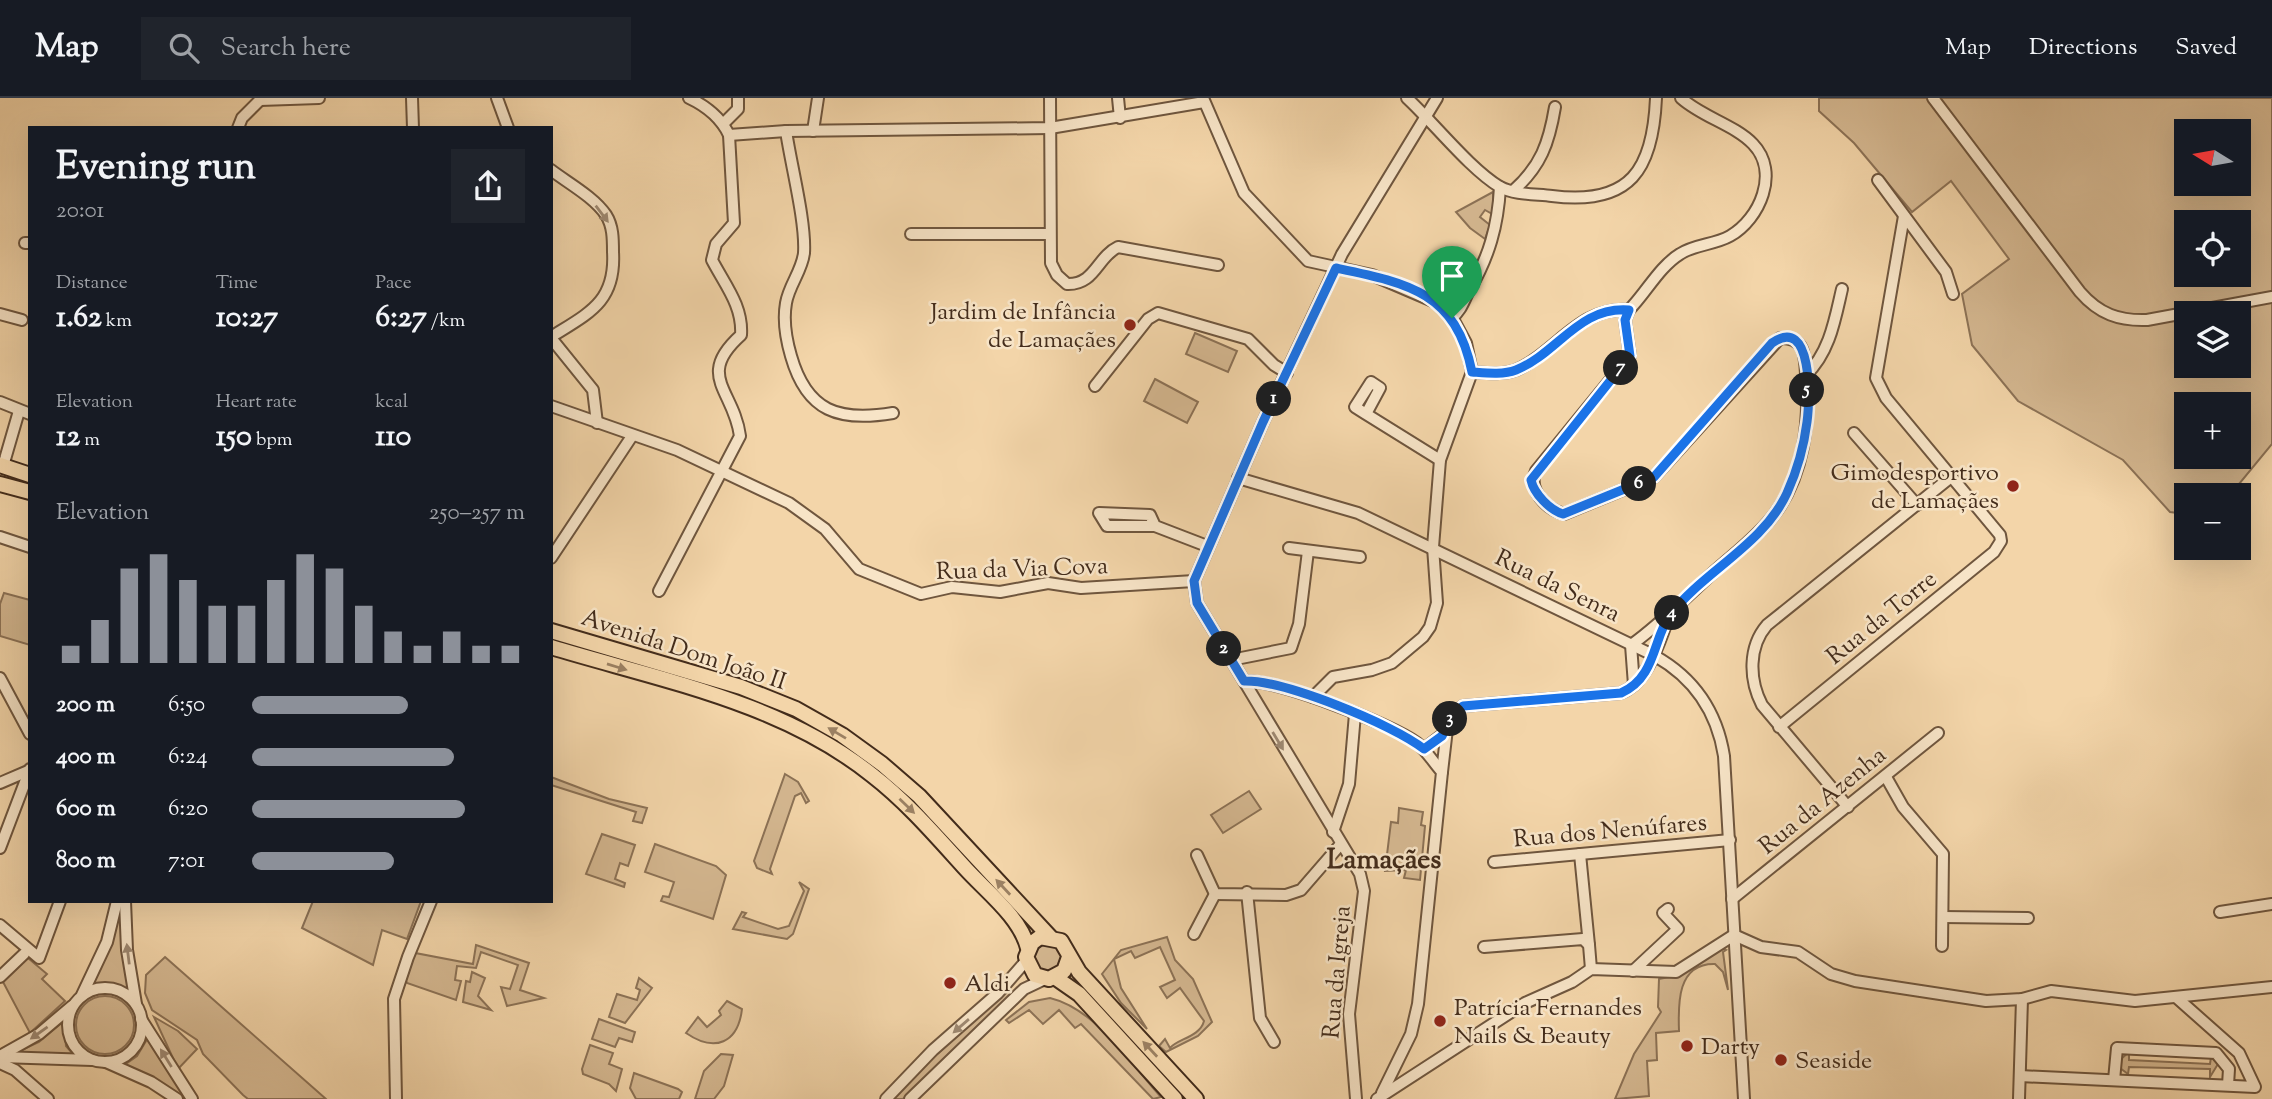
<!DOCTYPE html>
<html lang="en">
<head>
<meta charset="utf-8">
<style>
	:root { --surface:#171b24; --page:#20242c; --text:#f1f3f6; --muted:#9ea1a6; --line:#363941; --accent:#8c9099 }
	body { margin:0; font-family:"Sorts Mill Goudy",serif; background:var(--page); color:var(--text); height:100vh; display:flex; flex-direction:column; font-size:26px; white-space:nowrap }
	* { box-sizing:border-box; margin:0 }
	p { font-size:23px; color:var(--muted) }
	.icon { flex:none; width:38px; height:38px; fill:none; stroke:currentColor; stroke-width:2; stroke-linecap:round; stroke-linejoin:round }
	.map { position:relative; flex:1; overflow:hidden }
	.panel { position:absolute; left:28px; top:28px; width:525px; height:777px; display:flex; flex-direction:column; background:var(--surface); border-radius:0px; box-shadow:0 7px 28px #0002 }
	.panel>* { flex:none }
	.needle { width:46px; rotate:281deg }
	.tools { position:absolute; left:2174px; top:21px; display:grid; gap:14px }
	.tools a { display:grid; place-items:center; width:77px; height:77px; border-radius:0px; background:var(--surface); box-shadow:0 7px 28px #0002; font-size:35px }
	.pin { position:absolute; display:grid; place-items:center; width:60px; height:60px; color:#fff; margin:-72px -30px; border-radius:50% 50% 50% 0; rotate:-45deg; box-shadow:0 0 7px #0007 }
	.pin .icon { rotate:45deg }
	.km { position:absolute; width:35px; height:35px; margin:-18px; border-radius:50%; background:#222; color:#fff; font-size:19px; line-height:35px; text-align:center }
	.round { display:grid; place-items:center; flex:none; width:74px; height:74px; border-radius:0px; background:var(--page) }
	.headline { display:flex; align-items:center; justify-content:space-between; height:119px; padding:0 28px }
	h1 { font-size:38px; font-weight:700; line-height:52px }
	.stats { display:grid; grid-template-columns:repeat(3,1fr); gap:10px; height:119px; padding:7px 28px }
	.stats div { display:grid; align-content:center }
	.stats b { font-size:30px; font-weight:700 }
	.stats small { font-size:19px; font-weight:400 }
	.stats p { font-size:19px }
	.chart { height:196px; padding:14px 28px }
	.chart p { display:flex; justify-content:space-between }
	.chart svg { width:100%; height:126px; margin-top:7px; stroke:var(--accent); stroke-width:6 }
	ul { padding:0 28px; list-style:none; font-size:23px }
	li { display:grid; grid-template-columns:112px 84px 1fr; align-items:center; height:52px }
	li i { height:18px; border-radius:9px; background:var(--accent) }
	header { display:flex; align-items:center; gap:42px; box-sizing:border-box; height:98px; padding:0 35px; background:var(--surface); border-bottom:2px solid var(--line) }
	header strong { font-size:33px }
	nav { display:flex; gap:38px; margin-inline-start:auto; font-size:24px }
	.search { width:490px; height:63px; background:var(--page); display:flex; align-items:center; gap:18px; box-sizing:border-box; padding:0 24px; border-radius:0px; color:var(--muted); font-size:26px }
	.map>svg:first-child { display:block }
	.green { fill:#d5b891; stroke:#8c7256; stroke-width:2; fill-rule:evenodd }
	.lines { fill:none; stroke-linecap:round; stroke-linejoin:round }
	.minor-casing { stroke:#6f563e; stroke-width:14 }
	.major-casing { stroke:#432c1b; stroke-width:18 }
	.minor { stroke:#f7e4c7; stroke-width:10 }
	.major { stroke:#f3d5a9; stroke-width:14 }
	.oneway { fill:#9d8871 }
	.oneway2 { fill:#9b8062 }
	.route-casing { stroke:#fff; stroke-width:14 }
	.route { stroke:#1a73e8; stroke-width:9 }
	.poi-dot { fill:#8f2418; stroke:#f7e4c7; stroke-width:2.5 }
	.labels { text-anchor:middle; stroke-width:5; stroke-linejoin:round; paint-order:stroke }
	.poi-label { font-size:24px; fill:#432c1b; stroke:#f7e4c7; text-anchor:start }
	.street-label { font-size:24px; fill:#432c1b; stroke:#f7e4c7 }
	.quarter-label { font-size:28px; font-weight:bold; fill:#432c1b; stroke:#f7e4c7 }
</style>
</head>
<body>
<header>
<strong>Map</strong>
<div class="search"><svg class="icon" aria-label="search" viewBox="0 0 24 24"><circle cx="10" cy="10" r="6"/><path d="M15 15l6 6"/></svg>Search here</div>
<nav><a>Map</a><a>Directions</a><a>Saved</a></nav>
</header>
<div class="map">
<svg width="2272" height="1001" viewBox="0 0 2272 1001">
	<rect width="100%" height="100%" fill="#f3d5a9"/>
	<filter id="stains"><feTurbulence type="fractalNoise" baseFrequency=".00286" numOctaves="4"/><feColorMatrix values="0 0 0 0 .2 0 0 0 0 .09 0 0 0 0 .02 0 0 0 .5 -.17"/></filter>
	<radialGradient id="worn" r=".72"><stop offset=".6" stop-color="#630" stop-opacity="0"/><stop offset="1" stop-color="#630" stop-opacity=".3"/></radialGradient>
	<g class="green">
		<path d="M 1819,0 L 2272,0 L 2272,346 L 2230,397 L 2186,397 L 2186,416 L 2170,414 L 2123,362 L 2018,303 L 1972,247 L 1962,196 L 2009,161 L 1951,83 L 1912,114 L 1854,45 L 1819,13 ZM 2186,33 L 2238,33 L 2238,86 L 2186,86 ZM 2186,124 L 2238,124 L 2238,177 L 2186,177 ZM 2186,215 L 2238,215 L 2238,268 L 2186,268 ZM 2186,306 L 2238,306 L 2238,359 L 2186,359 Z"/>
		<path d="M 1493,94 L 1494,117 L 1485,112 L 1480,119 L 1490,127 L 1485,141 L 1470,130 L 1456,114 Z"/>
		<path d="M 1195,235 L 1237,253 L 1228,274 L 1186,256 Z"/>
		<path d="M 1155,281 L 1198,304 L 1187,325 L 1144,303 Z"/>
		<path d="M 4,495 L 30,502 L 30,547 L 0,538 L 0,506 Z"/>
		<path d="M 551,538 L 745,596 L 821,630 L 905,691 L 1026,821 L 1021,825 L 916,710 L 818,636 L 551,546 Z"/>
		<path d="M 785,676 L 798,684 L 809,703 L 806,705 L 801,695 L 795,698 L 770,771 L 772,776 L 757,770 L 754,763 Z"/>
		<path d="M 551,679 L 609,701 L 647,710 L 642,725 L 633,723 L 636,714 L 551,687 Z"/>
		<path d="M 1249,693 L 1261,711 L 1223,735 L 1211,717 Z"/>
		<path d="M 1399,710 L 1423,714 L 1421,727 L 1425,728 L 1420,782 L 1404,780 L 1406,772 L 1385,773 L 1391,724 L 1398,725 Z"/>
		<path d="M 602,736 L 635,747 L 628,768 L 620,765 L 615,781 L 625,785 L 624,789 L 586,776 Z"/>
		<path d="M 655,746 L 716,768 L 726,777 L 713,821 L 661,803 L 663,798 L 669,799 L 674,784 L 645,774 Z"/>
		<path d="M 799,784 L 809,791 L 793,836 L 787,841 L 733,831 L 742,814 L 746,815 L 743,819 L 778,831 L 789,828 L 804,793 Z"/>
		<path d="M 313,803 L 421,803 L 407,841 L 382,832 L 373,867 L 302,830 Z"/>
		<path d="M 122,813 L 132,895 L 113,887 L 92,889 Z"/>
		<path d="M 1167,839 L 1175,862 L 1193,881 L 1212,924 L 1198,938 L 1166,954 L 1159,948 L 1165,941 L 1170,950 C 1177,941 1200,939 1204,923 L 1180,890 L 1167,900 L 1160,889 L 1175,882 L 1160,849 L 1135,860 L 1131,853 L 1114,861 L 1121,890 L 1147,931 L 1121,905 L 1102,876 L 1121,852 Z"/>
		<path d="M 1047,843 L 1062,853 L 1062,867 L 1046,875 L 1034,868 L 1033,854 Z"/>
		<path d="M 476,847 L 529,865 L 520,892 L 544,900 L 507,908 L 501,889 L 510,891 L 518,867 L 481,854 L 476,870 L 457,868 L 455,882 L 461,883 L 456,902 L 407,885 L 405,881 L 415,855 L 473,866 Z"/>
		<path d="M 1721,850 L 1726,852 L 1723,854 L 1728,892 L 1723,874 L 1715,866 C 1677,865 1678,906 1679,933 L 1656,935 L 1657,962 L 1647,963 L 1649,998 L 1615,1001 L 1634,956 L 1661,914 L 1658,909 L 1659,881 L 1674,878 Z"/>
		<path d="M 165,859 L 326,1001 L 248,1001 L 243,997 L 203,956 L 197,942 L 152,912 L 145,895 L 146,877 Z"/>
		<path d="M 28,860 L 47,876 L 42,881 L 65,903 L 30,935 L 2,882 Z"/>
		<path d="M 472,874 L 485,880 L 478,898 L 491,912 L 463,904 L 466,883 L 470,884 Z"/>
		<path d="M 639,880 L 652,890 L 625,925 L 609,919 L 617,896 L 637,902 L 640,892 L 636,890 Z"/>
		<path d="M 1009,891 L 1013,895 L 903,1001 L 893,1001 L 924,968 Z"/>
		<circle cx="105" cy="927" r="29"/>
		<path d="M 1050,900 C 1096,911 1131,966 1161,999 L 1153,1001 L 1081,926 L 1075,930 L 1059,912 L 1043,926 L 1029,912 L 1009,925 L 1006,922 L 1029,904 Z"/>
		<path d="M 727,903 L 742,911 C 738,945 715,955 686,935 L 698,919 L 707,929 L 721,917 L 719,913 Z"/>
		<path d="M 154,919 L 178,933 L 197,951 L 178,971 Z"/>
		<path d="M 599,921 L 635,934 L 632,944 L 619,940 L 615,949 L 592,941 Z"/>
		<path d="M 64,923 L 66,948 L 74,957 L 13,956 L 39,944 Z"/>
		<path d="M 149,938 L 187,1001 L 123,968 L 137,958 Z"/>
		<path d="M 590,947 L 613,955 L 609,966 L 622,971 L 616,993 L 609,986 L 583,976 L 582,971 Z"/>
		<path d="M 2129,954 L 2129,962 L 2210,966 L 2211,959 L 2218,966 L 2210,979 L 2210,971 L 2129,969 L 2128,976 L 2120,970 L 2121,961 Z"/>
		<path d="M 721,956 L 733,957 L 724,988 L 714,1001 L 695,1001 L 704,973 Z"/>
		<path d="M 634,975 L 678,991 L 682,994 L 679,1001 L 636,1001 L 630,990 Z"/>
	</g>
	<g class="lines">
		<g class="minor-casing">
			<g id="minor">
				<path d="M 412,0 L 413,30"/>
				<path d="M 497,0 L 508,30"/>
				<path d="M 1050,0 L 1051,165 L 1057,177 L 1067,186 C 1095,187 1097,159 1118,149 L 1218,167"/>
				<path d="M 1118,0 L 1120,20"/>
				<path d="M 1203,0 L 1244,95 L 1308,163 L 1372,177 L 1435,204 L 1452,219 L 1466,245 L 1472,274 L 1440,362 L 1433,449 L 1437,505 L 1430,529 L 1423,539 L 1392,565 L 1372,572 L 1333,579 L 1313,599"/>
				<path d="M 1407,0 C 1434,25 1470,71 1500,89 C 1515,97 1536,96 1552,98 C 1631,108 1653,71 1656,0"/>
				<path d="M 1933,0 L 2080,194 C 2099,216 2119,223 2147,222 L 2272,199"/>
				<path d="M 260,2 L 319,0"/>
				<path d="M 723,26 L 738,11 L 738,0"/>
				<path d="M 238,30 L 242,20 L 260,2"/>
				<path d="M 786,33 C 791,67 806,124 804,155 C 802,173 789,187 786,205 C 783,222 786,241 791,258 C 807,314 839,324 893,315"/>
				<path d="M 813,33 L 818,0"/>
				<path d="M 729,37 L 786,33 L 1050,30 L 1204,4"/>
				<path d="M 551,72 C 568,85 594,99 606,117 C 613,128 613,141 613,154 C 616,204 589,215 551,239"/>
				<path d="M 1878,82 L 1946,174 L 1953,196"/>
				<path d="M 1513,93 C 1541,68 1549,45 1555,9"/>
				<path d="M 911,136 L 1050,136"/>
				<path d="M 25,145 L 30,145"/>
				<path d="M 0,216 L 22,222"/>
				<path d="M 1452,220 C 1462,211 1463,204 1469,193 C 1489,159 1498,128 1500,89"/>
				<path d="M 551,240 L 593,292 L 597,325"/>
				<path d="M 1472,274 C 1486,275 1503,277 1516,272 C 1557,254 1579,208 1629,212"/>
				<path d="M 1806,277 C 1830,254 1835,221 1842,191"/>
				<path d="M 1095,288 L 1148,221 L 1158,215 L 1248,241 L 1274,267 L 1287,275"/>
				<path d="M 0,304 L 30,316"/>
				<path d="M 551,308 L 677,352 L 789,405 L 825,431 L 859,471 L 921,496 L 952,489 L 1000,494 L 1048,485 L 1081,490 L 1194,483"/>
				<path d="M 1366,316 L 1355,309 L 1371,284 L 1380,290 L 1366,316 L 1440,362"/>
				<path d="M 1854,335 L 1917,407"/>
				<path d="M 3,368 L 19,313"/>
				<path d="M 1238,380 L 1358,415 L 1655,558 C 1694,580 1717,614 1724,658 L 1744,1001"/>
				<path d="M 1155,428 L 1150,417 L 1099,415 L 1107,428 L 1155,428 L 1207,448"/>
				<path d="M 0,439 L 30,449"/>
				<path d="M 1289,450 L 1360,459"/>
				<path d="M 551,460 L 632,338"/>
				<path d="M 659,493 L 740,338 C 734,292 695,278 741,237 C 743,208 725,187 712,162 L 716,146 L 734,125 L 729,37 C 721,20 706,8 689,0"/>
				<path d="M 1231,562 L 1291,550 L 1299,526 L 1308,453"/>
				<path d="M 0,580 L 30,636"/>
				<path d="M 1244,583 C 1277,582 1389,625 1417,645 C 1427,653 1433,664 1442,674 L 1418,906 L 1411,936 L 1382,995"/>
				<path d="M 1634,587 L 1631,547 C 1662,525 1687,498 1715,473 C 1735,455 1757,439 1773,418 C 1804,379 1810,323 1806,276 C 1805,256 1804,239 1780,240 L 1654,379 L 1564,416 C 1546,411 1527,391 1536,373 L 1630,258 L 1625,222 L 1629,212 C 1646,195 1659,169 1680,156 C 1695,146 1714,147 1730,138 C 1760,121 1780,74 1753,46 C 1735,27 1702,19 1681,0"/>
				<path d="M 1779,629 L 1994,454 L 2001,443 L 2000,437 L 1886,300 L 1876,280 L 1904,118"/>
				<path d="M 1424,651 L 1442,637 L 1450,621 L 1463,608 L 1621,595 C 1648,584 1658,547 1668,521"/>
				<path d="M 1442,674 L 1447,631"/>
				<path d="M 1886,679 L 1903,709 L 1943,756 L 1942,848"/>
				<path d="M 0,685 L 28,673"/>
				<path d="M 1848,709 L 1762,607 C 1749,582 1748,549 1767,527 L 1951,379"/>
				<path d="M 1333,734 L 1349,686 L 1355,616"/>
				<path d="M 0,750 L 30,671"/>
				<path d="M 1580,756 L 1589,847"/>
				<path d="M 1197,757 L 1215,796 L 1286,797 L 1301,792 L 1340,747"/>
				<path d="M 1494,764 L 1730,742"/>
				<path d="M 1247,794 L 1260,920 L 1274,944"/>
				<path d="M 1732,801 L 1938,635"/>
				<path d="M 125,803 L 127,852 L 136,906"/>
				<path d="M 2220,814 L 2272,806"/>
				<path d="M 1943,819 L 2028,820"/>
				<path d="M 0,827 L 39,860 L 60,803"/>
				<path d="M 1194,836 L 1215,796"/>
				<path d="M 1484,849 L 1583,841 L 1589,847 L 1591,871"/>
				<path d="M 1633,873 L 1678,831 L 1663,815 L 1668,811"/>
				<path d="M 0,879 L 24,856"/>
				<circle cx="105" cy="927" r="37"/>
				<path d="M 82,897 L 107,844 L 117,803"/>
				<path d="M 141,921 L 192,1001"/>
				<path d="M 0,958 L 39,936 L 72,908"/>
				<path d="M 0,959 L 92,962"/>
				<path d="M 106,964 L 151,984 L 177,1001"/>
				<path d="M 0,965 L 15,972 L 48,1001"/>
				<path d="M 2020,978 L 2255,989 L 2239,955 L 2177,900"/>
				<path d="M 2114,982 L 2117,950 L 2216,955 L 2229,971 L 2228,987"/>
				<path d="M 396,1001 L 394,901 L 408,859 L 431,803"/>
				<path d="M 886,1001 L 933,952 L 998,895 L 1026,863"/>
				<path d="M 910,1001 L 1024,891 L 1045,881"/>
				<path d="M 1356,1001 L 1349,916 L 1364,793 L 1360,776 L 1197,505 L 1194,483 L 1263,324 L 1342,156 L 1437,0"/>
				<path d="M 1377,1001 L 1525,905 L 1572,884 L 1591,871 L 1676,874 L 1734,837 L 1761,849 L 1798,854 L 1831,876 L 1855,883 L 1986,903 L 2022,901 L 2051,893 L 2135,903 L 2272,889"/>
				<path d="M 2019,1001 L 2022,901"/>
			</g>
		</g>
		<g class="major-casing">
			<g id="major">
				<path d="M 0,367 L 30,377"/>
				<path d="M 0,386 L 30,394"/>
				<path d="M 551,533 L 741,589 L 796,611 L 842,637 L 882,666 L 919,698 L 1050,839"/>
				<path d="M 551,549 C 660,582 781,604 872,677 C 907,704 936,738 966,771 C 987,794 1020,819 1028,850"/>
				<path d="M 1069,859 L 1064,873 L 1049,881 L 1035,877 L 1026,859 L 1032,845 L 1040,839 L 1061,843 L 1079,874 L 1196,1001"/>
				<path d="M 1056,880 L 1079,896 L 1175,1001"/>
			</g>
		</g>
		<use href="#minor" class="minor"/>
		<use href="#major" class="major"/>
	</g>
	<defs><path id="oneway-solid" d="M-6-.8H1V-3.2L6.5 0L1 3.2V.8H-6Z" transform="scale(1.75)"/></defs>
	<g class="oneway">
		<use href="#oneway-solid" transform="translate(602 116) rotate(53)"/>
		<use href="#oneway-solid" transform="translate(1278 643) rotate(59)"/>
		<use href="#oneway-solid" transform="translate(128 856) rotate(-97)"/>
		<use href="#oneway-solid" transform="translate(961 928) rotate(139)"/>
		<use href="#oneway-solid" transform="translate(39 935) rotate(145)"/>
		<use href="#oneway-solid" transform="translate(166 960) rotate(-122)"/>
	</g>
	<g class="oneway2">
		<use href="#oneway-solid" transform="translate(617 569) rotate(17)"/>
		<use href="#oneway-solid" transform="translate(837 635) rotate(-149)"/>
		<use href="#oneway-solid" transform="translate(907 708) rotate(44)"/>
		<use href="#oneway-solid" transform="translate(1003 789) rotate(-133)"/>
		<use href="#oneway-solid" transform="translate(1150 951) rotate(-133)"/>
	</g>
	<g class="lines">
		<g class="route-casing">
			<path id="route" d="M 1336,170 C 1408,185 1456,194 1472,274 C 1486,275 1503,277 1516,272 C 1558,255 1579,208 1629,212 L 1625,222 L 1630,258 L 1531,382 C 1534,396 1550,412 1563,416 L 1654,379 L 1772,245 C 1813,216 1810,302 1807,324 C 1804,348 1797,373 1787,395 C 1763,447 1704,473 1670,517 C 1653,540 1656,580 1621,595 L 1463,608 L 1450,621 L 1442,638 L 1424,651 C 1392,626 1284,582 1244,583 L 1197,505 L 1194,483 L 1263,324 Z"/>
		</g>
		<use href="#route" class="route"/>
	</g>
	<g class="poi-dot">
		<circle cx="1130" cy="227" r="7"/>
		<circle cx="2013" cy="388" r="7"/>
		<circle cx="950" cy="885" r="7"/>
		<circle cx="1440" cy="923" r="7"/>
		<circle cx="1687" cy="948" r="7"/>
		<circle cx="1781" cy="962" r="7"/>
	</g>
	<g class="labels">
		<g class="poi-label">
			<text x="1116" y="221" text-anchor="end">Jardim de Infância<tspan x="1116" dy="28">de Lamaçães</tspan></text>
			<text x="1999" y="382" text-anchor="end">Gimodesportivo<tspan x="1999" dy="28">de Lamaçães</tspan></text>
			<text x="964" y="893">Aldi</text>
			<text x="1454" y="917">Patrícia Fernandes<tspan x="1454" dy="28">Nails &amp; Beauty</tspan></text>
			<text x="1701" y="956">Darty</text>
			<text x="1795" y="970">Seaside</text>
		</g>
		<g class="street-label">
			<text transform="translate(1022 470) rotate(-2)" y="8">Rua da Via Cova</text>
			<text transform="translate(1558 487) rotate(26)" y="8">Rua da Senra</text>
			<text transform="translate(1881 519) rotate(-39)" y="8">Rua da Torre</text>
			<text transform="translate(684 551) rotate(18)" y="8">Avenida Dom João II</text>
			<text transform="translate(1822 702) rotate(-39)" y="8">Rua da Azenha</text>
			<text transform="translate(1610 732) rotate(-5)" y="8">Rua dos Nenúfares</text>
			<text transform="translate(1336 874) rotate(-85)" y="8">Rua da Igreja</text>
		</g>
		<g class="quarter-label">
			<text x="1384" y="770">Lamaçães</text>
		</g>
	</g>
	<rect width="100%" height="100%" filter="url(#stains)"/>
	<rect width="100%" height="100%" fill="url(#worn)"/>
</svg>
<div class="tools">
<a><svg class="needle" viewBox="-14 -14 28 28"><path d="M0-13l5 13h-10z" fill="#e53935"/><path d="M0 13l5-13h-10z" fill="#9ea1a6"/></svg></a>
<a><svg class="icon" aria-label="locate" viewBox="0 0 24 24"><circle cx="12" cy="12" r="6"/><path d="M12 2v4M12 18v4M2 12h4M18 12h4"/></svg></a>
<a><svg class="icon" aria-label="layers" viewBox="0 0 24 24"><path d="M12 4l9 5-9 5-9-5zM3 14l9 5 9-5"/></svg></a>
<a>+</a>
<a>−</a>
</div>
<div class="pin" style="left:1452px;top:220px;background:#1e9e55"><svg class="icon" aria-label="arrive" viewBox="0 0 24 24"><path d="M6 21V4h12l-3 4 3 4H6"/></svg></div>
<b class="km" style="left:1274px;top:301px">1</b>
<b class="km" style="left:1224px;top:551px">2</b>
<b class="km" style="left:1450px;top:621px">3</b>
<b class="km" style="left:1672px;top:515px">4</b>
<b class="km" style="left:1807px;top:292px">5</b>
<b class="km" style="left:1639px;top:386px">6</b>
<b class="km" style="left:1621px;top:270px">7</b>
<section class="panel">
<div class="headline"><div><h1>Evening run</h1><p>20:01</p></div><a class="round"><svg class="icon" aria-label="share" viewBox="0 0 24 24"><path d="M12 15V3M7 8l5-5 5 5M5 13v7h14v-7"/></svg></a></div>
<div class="stats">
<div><p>Distance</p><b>1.62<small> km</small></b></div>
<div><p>Time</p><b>10:27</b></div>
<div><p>Pace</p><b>6:27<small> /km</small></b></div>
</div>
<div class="stats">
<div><p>Elevation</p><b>12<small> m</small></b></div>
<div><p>Heart rate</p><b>150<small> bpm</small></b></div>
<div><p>kcal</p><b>110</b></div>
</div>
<div class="chart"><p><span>Elevation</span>250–257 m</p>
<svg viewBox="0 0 160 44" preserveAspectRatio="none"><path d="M5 44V38M15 44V29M25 44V11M35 44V6M45 44V15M55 44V24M65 44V24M75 44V15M85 44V6M95 44V11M105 44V24M115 44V33M125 44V38M135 44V33M145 44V38M155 44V38"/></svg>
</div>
<ul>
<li><b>200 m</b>6:50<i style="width:57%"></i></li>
<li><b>400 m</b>6:24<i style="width:74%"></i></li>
<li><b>600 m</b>6:20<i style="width:78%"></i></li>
<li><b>800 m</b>7:01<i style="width:52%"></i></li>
</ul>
</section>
</div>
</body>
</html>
